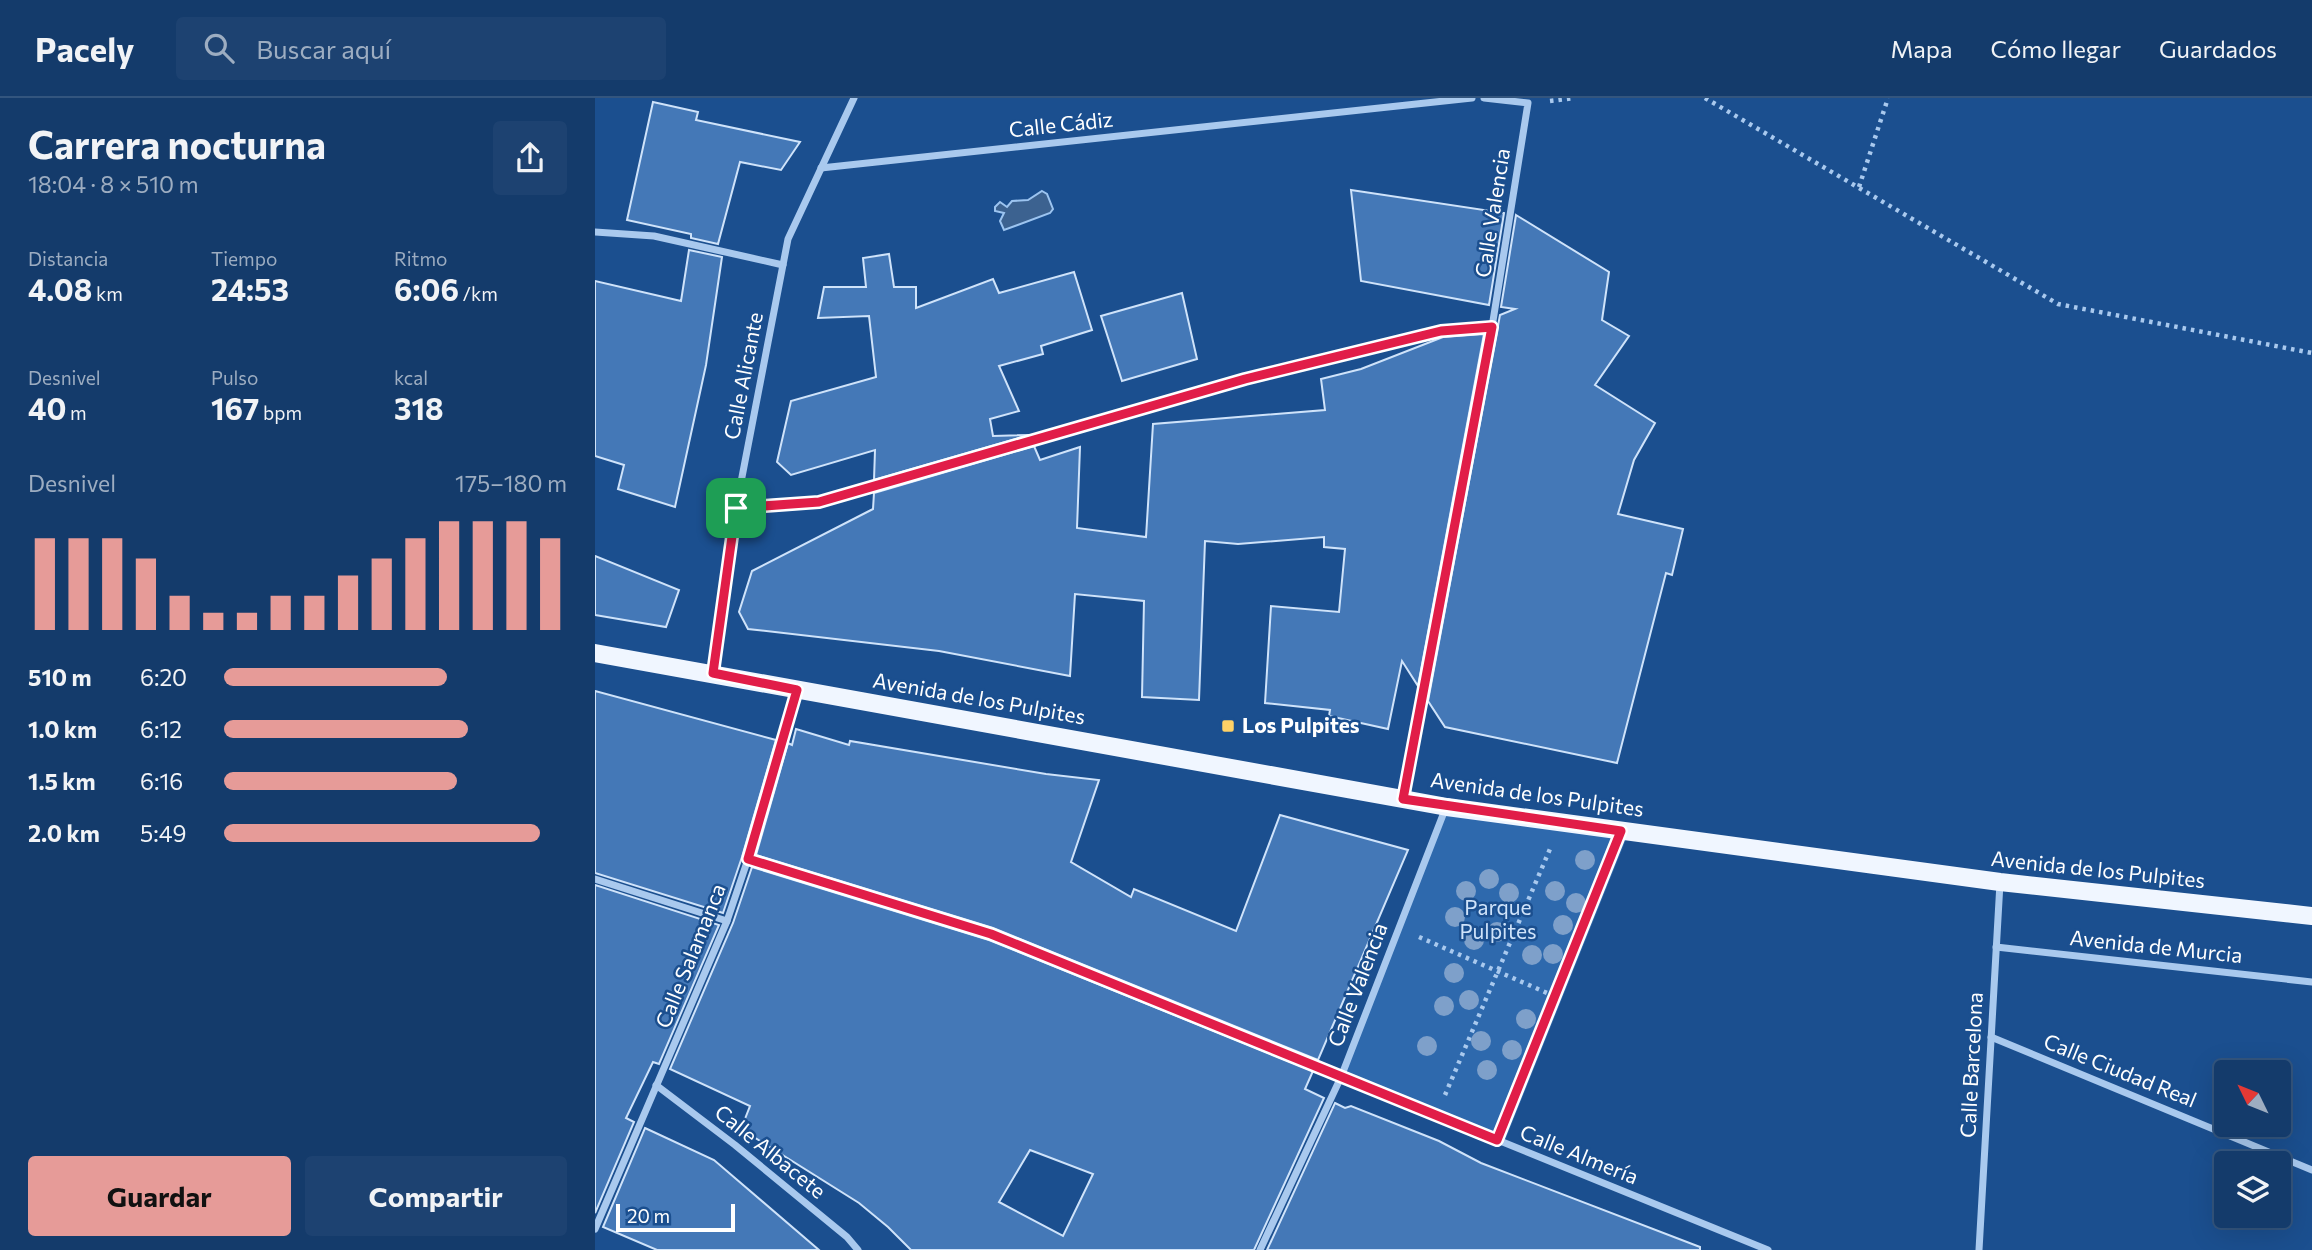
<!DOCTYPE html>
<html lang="es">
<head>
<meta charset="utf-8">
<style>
	:root { --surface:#143b6b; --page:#1d4271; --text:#f1f3f6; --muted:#9dadc1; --line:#33557e; --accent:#e69b98 }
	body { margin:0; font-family:Commissioner,sans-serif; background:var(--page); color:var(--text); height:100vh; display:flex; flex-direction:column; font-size:26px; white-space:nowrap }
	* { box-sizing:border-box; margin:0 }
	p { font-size:23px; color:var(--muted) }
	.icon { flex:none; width:38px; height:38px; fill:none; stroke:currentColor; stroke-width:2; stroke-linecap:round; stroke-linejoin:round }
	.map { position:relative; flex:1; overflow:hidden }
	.drawer { display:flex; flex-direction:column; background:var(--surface); width:595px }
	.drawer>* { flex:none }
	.needle { width:46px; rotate:313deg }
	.tools { position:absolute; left:1619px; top:962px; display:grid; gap:14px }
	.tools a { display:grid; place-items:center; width:77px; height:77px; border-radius:7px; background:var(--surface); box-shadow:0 7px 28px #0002,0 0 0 2px var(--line); font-size:35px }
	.scale { position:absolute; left:21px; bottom:18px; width:119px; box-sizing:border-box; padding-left:7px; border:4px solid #fff; border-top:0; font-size:19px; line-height:24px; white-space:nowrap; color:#fff; -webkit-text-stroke:5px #1b4f8f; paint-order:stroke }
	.pin { position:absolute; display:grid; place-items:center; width:60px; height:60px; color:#fff; margin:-30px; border-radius:14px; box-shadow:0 4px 10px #0006 }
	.round { display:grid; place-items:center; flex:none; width:74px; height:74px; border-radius:7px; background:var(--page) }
	.overview { display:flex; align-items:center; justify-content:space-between; height:119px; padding:0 28px }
	h1 { font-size:38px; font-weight:700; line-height:52px }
	.figures { display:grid; grid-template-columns:repeat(3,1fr); gap:10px; height:119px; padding:7px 28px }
	.figures div { display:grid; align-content:center }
	.figures b { font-size:30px; font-weight:700 }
	.figures small { font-size:19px; font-weight:400 }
	.figures p { font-size:19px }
	.chart { height:196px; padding:14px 28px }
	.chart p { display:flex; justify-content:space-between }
	.chart svg { width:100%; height:126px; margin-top:7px; stroke:var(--accent); stroke-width:6 }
	.action { display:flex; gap:14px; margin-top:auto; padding:14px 28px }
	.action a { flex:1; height:80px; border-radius:7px; background:var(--accent); color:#111; font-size:28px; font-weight:700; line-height:80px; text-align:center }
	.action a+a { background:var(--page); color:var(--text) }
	ul { padding:0 28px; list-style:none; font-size:23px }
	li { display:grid; grid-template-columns:112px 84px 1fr; align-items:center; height:52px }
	li i { height:18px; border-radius:9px; background:var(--accent) }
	header { display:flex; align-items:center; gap:42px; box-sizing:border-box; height:98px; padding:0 35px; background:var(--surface); border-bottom:2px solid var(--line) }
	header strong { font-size:33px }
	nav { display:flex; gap:38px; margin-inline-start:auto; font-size:24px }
	.search { width:490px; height:63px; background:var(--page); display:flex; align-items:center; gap:18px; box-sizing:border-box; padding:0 24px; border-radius:7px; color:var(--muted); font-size:26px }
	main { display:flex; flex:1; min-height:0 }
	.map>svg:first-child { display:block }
	.green { fill:#2e69ad }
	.water { fill:#3c6290; stroke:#9cc4f0; stroke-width:2 }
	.building { fill:#4478b7; stroke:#cfe3fa; stroke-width:2; fill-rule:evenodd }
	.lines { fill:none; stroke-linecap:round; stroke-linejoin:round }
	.path { stroke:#a9c9ee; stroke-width:4.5; stroke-dasharray:3.5 5; stroke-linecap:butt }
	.street { stroke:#a9c9ee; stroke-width:7 }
	.primary { stroke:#f0f6ff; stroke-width:18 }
	.tree { fill:#7ea0ca }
	.route-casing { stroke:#fff; stroke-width:14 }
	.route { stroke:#e11d48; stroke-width:9 }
	.poi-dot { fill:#ffd166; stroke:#1b4f8f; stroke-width:2.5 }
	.labels { text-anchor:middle; stroke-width:5; stroke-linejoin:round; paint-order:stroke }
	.street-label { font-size:21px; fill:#fff; stroke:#1b4f8f }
	.poi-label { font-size:21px; font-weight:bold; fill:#fff; stroke:#1b4f8f; text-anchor:start }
	.park-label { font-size:21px; fill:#cfe3fa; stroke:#1b4f8f }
</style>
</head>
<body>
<header>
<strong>Pacely</strong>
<div class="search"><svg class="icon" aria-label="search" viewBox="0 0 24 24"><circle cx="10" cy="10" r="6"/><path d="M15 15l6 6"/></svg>Buscar aquí</div>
<nav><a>Mapa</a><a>Cómo llegar</a><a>Guardados</a></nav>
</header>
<main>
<section class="drawer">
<div class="overview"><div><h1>Carrera nocturna</h1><p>18:04 · 8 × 510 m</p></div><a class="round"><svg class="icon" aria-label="share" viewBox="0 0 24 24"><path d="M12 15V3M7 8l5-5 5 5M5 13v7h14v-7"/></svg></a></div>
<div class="figures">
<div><p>Distancia</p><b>4.08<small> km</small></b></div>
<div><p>Tiempo</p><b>24:53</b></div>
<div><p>Ritmo</p><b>6:06<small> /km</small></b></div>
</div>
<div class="figures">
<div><p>Desnivel</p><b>40<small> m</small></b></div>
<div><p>Pulso</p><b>167<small> bpm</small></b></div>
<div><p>kcal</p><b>318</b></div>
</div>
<div class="chart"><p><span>Desnivel</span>175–180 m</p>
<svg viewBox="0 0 160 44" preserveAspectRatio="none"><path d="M5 44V12M15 44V12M25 44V12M35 44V19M45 44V32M55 44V38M65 44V38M75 44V32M85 44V32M95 44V25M105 44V19M115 44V12M125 44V6M135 44V6M145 44V6M155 44V12"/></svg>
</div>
<ul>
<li><b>510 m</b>6:20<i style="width:65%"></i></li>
<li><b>1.0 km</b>6:12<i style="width:71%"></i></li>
<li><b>1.5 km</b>6:16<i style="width:68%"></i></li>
<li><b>2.0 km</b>5:49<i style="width:92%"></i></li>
</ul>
<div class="action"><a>Guardar</a><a>Compartir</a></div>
</section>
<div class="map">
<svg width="1717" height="1152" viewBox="0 0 1717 1152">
	<rect width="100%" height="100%" fill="#1b4f8f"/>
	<path class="green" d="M 852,709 L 1034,734 L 909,1045 L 746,979 Z"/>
	<path class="water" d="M 447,93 L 452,96 L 458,111 L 455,115 L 409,132 L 405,123 L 409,115 L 400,113 L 400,109 L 405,104 L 412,109 L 417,103 L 433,102 Z"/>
	<g class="building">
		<path d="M 58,4 L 103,14 L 101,22 L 205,44 L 186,72 L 145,64 L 123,146 L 96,140 L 96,136 L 32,122 Z"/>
		<path d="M 756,92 L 909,115 L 894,207 L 766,183 Z"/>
		<path d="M 921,117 L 1014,174 L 1007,222 L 1034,238 L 1000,287 L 1060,325 L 1039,362 L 1023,416 L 1088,431 L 1077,477 L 1071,475 L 1022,665 L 850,629 L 833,603 L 905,217 L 920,211 L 906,209 Z"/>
		<path d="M 94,152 L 127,159 L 111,267 L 80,409 L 23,391 L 29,367 L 0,358 L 0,183 L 86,203 Z"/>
		<path d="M 294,156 L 299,189 L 321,189 L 321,210 L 398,181 L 404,195 L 479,174 L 497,232 L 446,248 L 448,256 L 404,268 L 424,313 L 395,321 L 398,338 L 434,337 L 279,382 L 280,352 L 196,377 L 182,364 L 196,303 L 281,279 L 274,218 L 223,220 L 229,189 L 271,189 L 268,160 Z"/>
		<path d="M 587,195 L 602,261 L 527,283 L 506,218 Z"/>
		<path d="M 889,236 L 823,588 L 807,563 L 793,631 L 734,618 L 735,612 L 670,605 L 676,508 L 744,514 L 750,451 L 729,449 L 729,439 L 643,446 L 610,443 L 604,602 L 547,599 L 549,503 L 480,496 L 475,578 L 344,553 L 153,531 L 144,514 L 157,473 L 278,411 L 279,395 L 439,348 L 445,362 L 485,349 L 482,430 L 551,439 L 558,326 L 730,312 L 726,281 L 766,271 L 848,239 Z"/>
		<path d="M 0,458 L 84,492 L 71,529 L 0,517 Z"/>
		<path d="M 0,593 L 181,642 L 147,759 L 128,815 L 0,775 Z"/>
		<path d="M 201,631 L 254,647 L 255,643 L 451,676 L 504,682 L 476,764 L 536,799 L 539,791 L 641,833 L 685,717 L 813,752 L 723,962 L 398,830 L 161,757 L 193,645 L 197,647 Z"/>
		<path d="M 157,769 L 394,842 L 718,973 L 710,991 L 729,1000 L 659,1152 L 316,1152 L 293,1129 L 264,1105 L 146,1031 L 155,1008 L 75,971 L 138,825 ZM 435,1052 L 498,1076 L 468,1138 L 404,1104 Z"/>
		<path d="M 0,787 L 124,827 L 64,966 L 58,964 L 31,1020 L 39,1024 L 0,1115 Z"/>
		<path d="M 740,1005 L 750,1010 L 756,1008 L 844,1043 L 886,1065 L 1105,1149 L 1105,1152 L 672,1152 Z"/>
		<path d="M 50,1030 L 119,1062 L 224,1152 L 62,1152 L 8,1129 Z"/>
	</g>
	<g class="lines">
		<g class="path">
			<path d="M 1110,0 L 1463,206 L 1717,255"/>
			<path d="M 955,3 L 980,0"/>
			<path d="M 1264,89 L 1293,0"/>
			<path d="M 824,839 L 959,898"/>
			<path d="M 850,997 L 955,751"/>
			<path d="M 910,1022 L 1014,760"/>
		</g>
		<g class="street">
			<path d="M 226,70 L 877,0"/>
			<path d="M 0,134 L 59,138 L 188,167"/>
			<path d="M 141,410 L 224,404 L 650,281 L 846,233 L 897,229"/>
			<path d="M 118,575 L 141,410 L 193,141 L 259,0"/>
			<path d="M 808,700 L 897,229 L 933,5 L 889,0"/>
			<path d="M 153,761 L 396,836 L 1173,1152"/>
			<path d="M 0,781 L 132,823"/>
			<path d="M 1401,849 L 1717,884"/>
			<path d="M 1396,939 L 1717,1072"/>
			<path d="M 61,987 L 140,1047 L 252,1139 L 263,1152"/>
			<path d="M 0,1131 L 132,823 L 153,761 L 202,592"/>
			<path d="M 665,1152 L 746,979 L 851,709"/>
			<path d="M 1384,1152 L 1405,785"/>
		</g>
		<path class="primary" d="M 0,555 L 852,709 L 1405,784 L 1717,818"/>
	</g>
	<g class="tree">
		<circle cx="990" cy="762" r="10"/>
		<circle cx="894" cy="781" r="10"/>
		<circle cx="871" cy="793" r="10"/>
		<circle cx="960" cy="793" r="10"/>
		<circle cx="914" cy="795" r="10"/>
		<circle cx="981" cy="805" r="10"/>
		<circle cx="860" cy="819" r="10"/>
		<circle cx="968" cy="827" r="10"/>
		<circle cx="902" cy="834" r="10"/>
		<circle cx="879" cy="842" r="10"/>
		<circle cx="958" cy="856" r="10"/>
		<circle cx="937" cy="857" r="10"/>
		<circle cx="859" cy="875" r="10"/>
		<circle cx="874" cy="902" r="10"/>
		<circle cx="849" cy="908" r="10"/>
		<circle cx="931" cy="921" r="10"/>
		<circle cx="886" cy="943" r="10"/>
		<circle cx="832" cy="948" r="10"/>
		<circle cx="917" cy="952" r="10"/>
		<circle cx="892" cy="972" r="10"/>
	</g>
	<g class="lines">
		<g class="route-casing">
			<path id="route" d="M 897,229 L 808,701 L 1026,733 L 902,1042 L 396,836 L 153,761 L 202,592 L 118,575 L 141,410 L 224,404 L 650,281 L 846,233 Z"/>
		</g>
		<use href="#route" class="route"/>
	</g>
	<rect class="poi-dot" x="626" y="621" width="14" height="14" rx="3.5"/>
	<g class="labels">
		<g class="street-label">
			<text transform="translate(466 27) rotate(-6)" y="7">Calle Cádiz</text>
			<text transform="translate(898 115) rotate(-81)" y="7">Calle Valencia</text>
			<text transform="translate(149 278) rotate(-79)" y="7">Calle Alicante</text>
			<text transform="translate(384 601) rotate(10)" y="7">Avenida de los Pulpites</text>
			<text transform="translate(942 697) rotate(8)" y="7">Avenida de los Pulpites</text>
			<text transform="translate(1503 772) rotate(6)" y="7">Avenida de los Pulpites</text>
			<text transform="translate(1561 849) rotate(6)" y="7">Avenida de Murcia</text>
			<text transform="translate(96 858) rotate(-68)" y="7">Calle Salamanca</text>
			<text transform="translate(763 887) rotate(-69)" y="7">Calle Valencia</text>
			<text transform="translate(1377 967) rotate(-87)" y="7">Calle Barcelona</text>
			<text transform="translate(1525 973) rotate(22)" y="7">Calle Ciudad Real</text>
			<text transform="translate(175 1054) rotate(39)" y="7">Calle Albacete</text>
			<text transform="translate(984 1057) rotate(22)" y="7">Calle Almería</text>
		</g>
		<g class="poi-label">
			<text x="647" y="635">Los Pulpites</text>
		</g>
		<g class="park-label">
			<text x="903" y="817">Parque<tspan x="903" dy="24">Pulpites</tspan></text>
		</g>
	</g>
</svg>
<div class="tools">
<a><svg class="needle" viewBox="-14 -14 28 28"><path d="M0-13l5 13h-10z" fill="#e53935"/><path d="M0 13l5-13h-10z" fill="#9dadc1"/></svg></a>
<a><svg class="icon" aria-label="layers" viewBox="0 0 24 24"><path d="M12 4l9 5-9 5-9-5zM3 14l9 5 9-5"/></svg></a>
</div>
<div class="scale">20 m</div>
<div class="pin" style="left:141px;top:410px;background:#1e9e55"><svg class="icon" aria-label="arrive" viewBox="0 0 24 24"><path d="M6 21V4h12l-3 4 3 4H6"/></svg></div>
</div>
</main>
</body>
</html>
